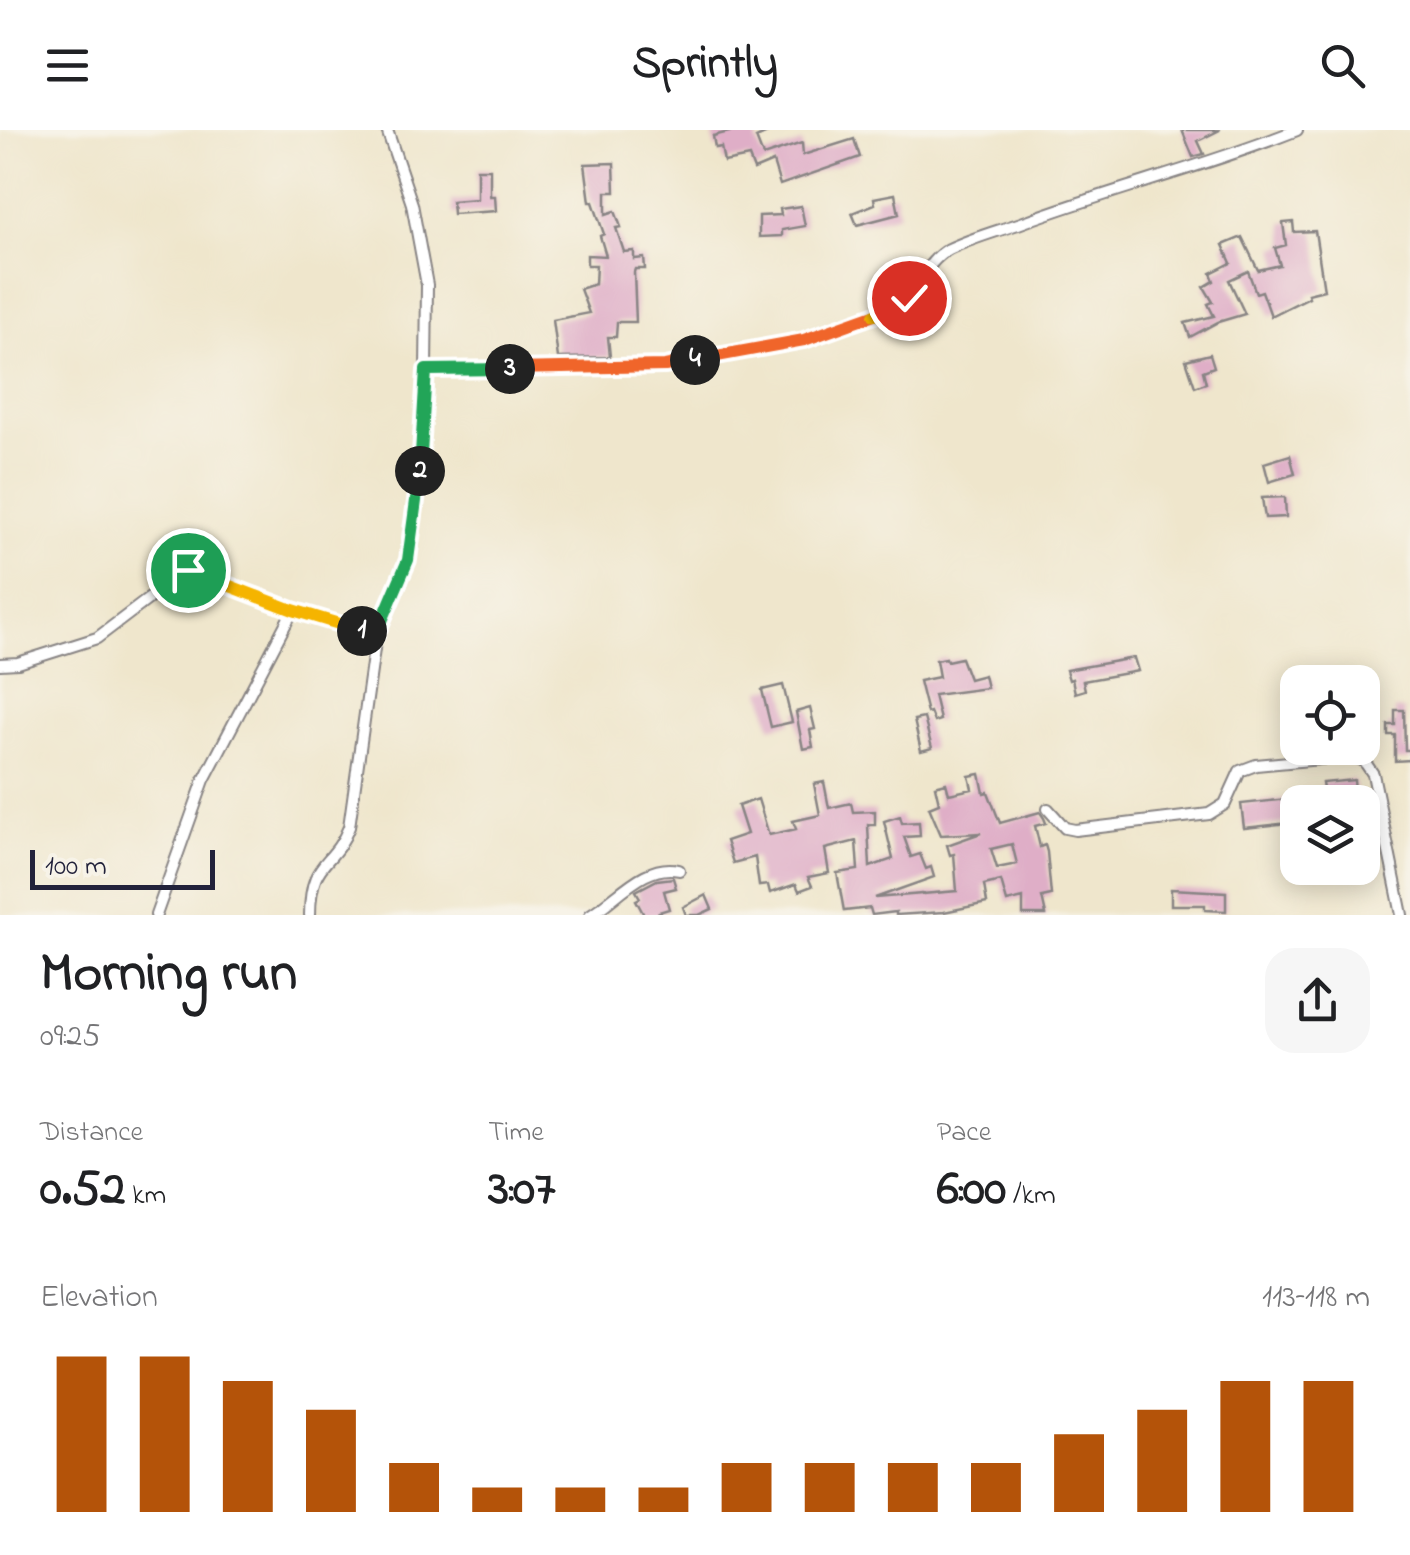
<!DOCTYPE html>
<html lang="en">
<head>
<meta charset="utf-8">
<style>
	:root { --surface:#fff; --page:#f6f6f6; --text:#202124; --muted:#757577; --accent:#b45309 }
	body { margin:0; font-family:"Indie Flower",sans-serif; background:var(--page); color:var(--text); height:100vh; display:flex; flex-direction:column; font-size:38px; white-space:nowrap }
	* { box-sizing:border-box; margin:0 }
	p { font-size:32px; color:var(--muted) }
	.icon { flex:none; width:55px; height:55px; fill:none; stroke:currentColor; stroke-width:2; stroke-linecap:round; stroke-linejoin:round }
	.map { position:relative; height:785px; overflow:hidden }
	.side { display:flex; flex-direction:column; background:var(--surface); flex:1 }
	.side>* { flex:none }
	.controls { position:absolute; left:1280px; top:535px; display:grid; gap:20px }
	.controls a { display:grid; place-items:center; width:100px; height:100px; border-radius:20px; background:var(--surface); box-shadow:0 5px 25px #0003; font-size:50px }
	.scale { position:absolute; left:30px; bottom:25px; width:185px; box-sizing:border-box; padding-left:10px; border:5px solid #22223b; border-top:0; font-size:28px; line-height:35px; white-space:nowrap; color:#22223b; -webkit-text-stroke:8px #f7f3e8; paint-order:stroke }
	.pin { position:absolute; display:grid; place-items:center; width:85px; height:85px; color:#fff; margin:-42px; border:5px solid #fff; border-radius:50%; box-shadow:0 2px 10px #0007 }
	.km { position:absolute; width:50px; height:50px; margin:-25px; border-radius:50%; background:#222; color:#fff; font-size:28px; line-height:50px; text-align:center }
	.round { display:grid; place-items:center; flex:none; width:105px; height:105px; border-radius:30px; background:var(--page) }
	.headline { display:flex; align-items:center; justify-content:space-between; height:170px; padding:0 40px }
	h1 { font-size:55px; font-weight:700; line-height:75px }
	.figures { display:grid; grid-template-columns:repeat(3,1fr); gap:15px; height:170px; padding:10px 40px }
	.figures div { display:grid; align-content:center }
	.figures b { font-size:50px; font-weight:700 }
	.figures small { font-size:28px; font-weight:400 }
	.figures p { font-size:28px }
	.chart { height:280px; padding:20px 40px }
	.chart p { display:flex; justify-content:space-between }
	.chart svg { width:100%; height:180px; margin-top:10px; stroke:var(--accent); stroke-width:6 }
	header { display:flex; justify-content:space-between; align-items:center; height:130px; padding:0 40px; background:var(--surface); font-size:45px; font-weight:700 }
	.map>svg:first-child { display:block }
	.building { fill:#dfaec7; fill-rule:evenodd }
	.lines { fill:none; stroke-linecap:round; stroke-linejoin:round }
	.street-casing { stroke:#888484; stroke-width:14 }
	.street { stroke:#fff; stroke-width:10 }
	.split-1-casing { stroke:#fff; stroke-width:20 }
	.split-2-casing { stroke:#fff; stroke-width:20 }
	.split-3-casing { stroke:#fff; stroke-width:20 }
	.split-4-casing { stroke:#fff; stroke-width:20 }
	.split-5-casing { stroke:#fff; stroke-width:20 }
	.split-6-casing { stroke:#fff; stroke-width:20 }
	.split-1 { stroke:#f5b400; stroke-width:12 }
	.split-2 { stroke:#22a559; stroke-width:12 }
	.split-3 { stroke:#22a559; stroke-width:12 }
	.split-4 { stroke:#f0652b; stroke-width:12 }
	.split-5 { stroke:#f0652b; stroke-width:12 }
	.split-6 { stroke:#f5b400; stroke-width:12 }
</style>
</head>
<body>
<header><svg class="icon" aria-label="menu" viewBox="0 0 24 24"><path d="M4 6h16M4 12h16M4 18h16"/></svg>Sprintly<svg class="icon" aria-label="search" viewBox="0 0 24 24"><circle cx="10" cy="10" r="6"/><path d="M15 15l6 6"/></svg></header>
<div class="map">
<svg width="1410" height="785" viewBox="0 0 1410 785">
	<rect width="100%" height="100%" fill="#f7f3e8"/>
	<filter id="ink" filterUnits="userSpaceOnUse"><feTurbulence type="fractalNoise" baseFrequency=".01" numOctaves="2"/><feDisplacementMap in="SourceGraphic" scale="20" xChannelSelector="R" yChannelSelector="G"/><feConvolveMatrix kernelMatrix="1 2 1 2 8 2 1 2 1" color-interpolation-filters="sRGB"/></filter>
	<filter id="wash" filterUnits="userSpaceOnUse"><feTurbulence type="fractalNoise" baseFrequency=".0048" numOctaves="4" result="noise"/><feDisplacementMap in="SourceGraphic" scale="40" xChannelSelector="R" yChannelSelector="G"/><feGaussianBlur stdDeviation="2.25" result="paint"/><feColorMatrix in="noise" values="0 0 0 0 0 0 0 0 0 0 0 0 0 0 0 0 0 1.4 0 .05"/><feComposite in="paint" operator="in"/></filter>
	<g filter="url(#wash)">
		<rect width="100%" height="100%" fill="#efe6cc"/>
		<g id="blocks">
			<g class="building">
				<path d="M 737,0 L 774,0 L 756,8 L 763,26 L 802,13 L 803,25 L 854,9 L 860,27 L 780,55 L 773,32 L 754,40 L 749,27 L 724,32 L 721,17 L 715,18 L 713,6 Z"/>
				<path d="M 1182,0 L 1220,0 L 1198,11 L 1204,24 L 1193,27 Z"/>
				<path d="M 614,33 L 615,62 L 606,62 L 606,84 L 615,81 L 621,97 L 616,98 L 624,122 L 634,121 L 634,129 L 644,128 L 645,139 L 635,139 L 634,142 L 636,192 L 617,192 L 616,207 L 608,207 L 610,227 L 558,228 L 553,190 L 589,183 L 580,159 L 595,154 L 596,135 L 587,135 L 587,125 L 606,126 L 600,106 L 604,104 L 593,72 L 590,72 L 585,34 Z"/>
				<path d="M 477,39 L 490,39 L 490,66 L 495,66 L 496,81 L 453,84 L 452,71 L 477,69 Z"/>
				<path d="M 895,64 L 899,84 L 857,95 L 852,83 L 875,74 L 874,68 Z"/>
				<path d="M 801,76 L 805,96 L 782,100 L 782,106 L 759,107 L 759,86 L 781,85 L 780,79 Z"/>
				<path d="M 1293,92 L 1294,102 L 1315,101 L 1324,160 L 1308,164 L 1309,167 L 1271,186 L 1262,161 L 1256,163 L 1248,141 L 1229,150 L 1245,184 L 1218,192 L 1190,207 L 1185,193 L 1214,186 L 1208,174 L 1213,172 L 1204,157 L 1214,151 L 1211,143 L 1231,133 L 1223,115 L 1242,107 L 1258,140 L 1280,135 L 1275,118 L 1286,115 L 1283,93 Z"/>
				<path d="M 1210,224 L 1214,237 L 1203,241 L 1206,253 L 1195,257 L 1186,230 Z"/>
				<path d="M 1290,325 L 1295,344 L 1269,352 L 1264,333 Z"/>
				<path d="M 1285,367 L 1286,387 L 1265,388 L 1262,368 Z"/>
				<path d="M 946,528 L 947,531 L 961,528 L 969,549 L 984,545 L 987,558 L 934,565 L 940,590 L 934,592 L 930,582 L 927,583 L 919,551 L 939,547 L 936,530 Z"/>
				<path d="M 1134,528 L 1138,541 L 1083,551 L 1085,560 L 1075,563 L 1072,549 L 1069,550 L 1066,540 Z"/>
				<path d="M 783,555 L 792,592 L 771,597 L 762,560 Z"/>
				<path d="M 810,578 L 815,599 L 810,600 L 813,617 L 803,619 L 796,582 Z"/>
				<path d="M 1395,580 L 1404,580 L 1405,620 L 1410,620 L 1410,630 L 1395,631 L 1395,605 L 1388,605 L 1388,595 L 1395,595 Z"/>
				<path d="M 924,588 L 932,618 L 921,621 L 914,590 Z"/>
				<path d="M 980,644 L 984,663 L 988,662 L 1000,693 L 1040,682 L 1044,688 L 1046,693 L 1035,696 L 1040,717 L 1045,715 L 1047,722 L 1051,765 L 1042,767 L 1046,785 L 1023,785 L 1023,768 L 1007,772 L 1001,751 L 984,755 L 987,773 L 944,782 L 896,785 L 896,782 L 872,785 L 870,778 L 844,781 L 837,743 L 858,740 L 856,711 L 825,719 L 829,743 L 808,747 L 812,756 L 799,761 L 796,754 L 770,763 L 768,755 L 759,756 L 755,727 L 733,733 L 726,711 L 747,704 L 738,676 L 758,669 L 769,705 L 796,699 L 793,691 L 820,685 L 814,654 L 824,652 L 829,678 L 851,673 L 853,682 L 875,681 L 875,695 L 868,695 L 870,737 L 893,729 L 884,691 L 900,686 L 902,693 L 919,692 L 920,706 L 904,707 L 911,727 L 920,724 L 926,739 L 931,737 L 934,747 L 875,768 L 957,761 L 954,724 L 950,725 L 947,715 L 981,703 L 941,705 L 929,677 L 939,673 L 935,656 L 946,653 L 949,664 L 972,659 L 969,646 ZM 1012,714 L 1017,734 L 997,738 L 991,719 Z"/>
				<path d="M 1354,650 L 1356,672 L 1325,672 L 1322,653 Z"/>
				<path d="M 1298,668 L 1298,692 L 1244,698 L 1241,674 Z"/>
				<path d="M 673,748 L 676,758 L 664,761 L 669,779 L 659,782 L 661,785 L 644,785 L 636,770 L 640,768 L 636,761 L 657,750 Z"/>
				<path d="M 1171,759 L 1226,762 L 1226,781 L 1205,780 L 1205,775 L 1171,775 Z"/>
				<path d="M 706,765 L 712,779 L 699,785 L 686,785 L 683,777 Z"/>
			</g>
		</g>
	</g>
	<g filter="url(#ink)">
		<use href="#blocks" fill-opacity="0" stroke="#888484" stroke-width="2.5"/>
		<g class="lines">
			<g class="street-casing">
				<g id="street">
					<path d="M 426,240 L 665,236 L 804,210 L 899,176 C 918,159 926,131 949,119 C 972,108 998,101 1021,93 C 1113,59 1207,36 1297,0"/>
					<path d="M 0,534 L 18,533 L 97,508 L 188,439 L 293,480 L 376,505"/>
					<path d="M 1048,679 L 1065,698 L 1075,700 L 1209,684 L 1225,674 L 1240,641 L 1256,635 L 1353,626 L 1364,631 L 1373,644 L 1402,785"/>
					<path d="M 156,785 L 204,650 L 293,480"/>
					<path d="M 310,785 C 310,728 333,738 349,697 L 376,505 L 407,430 L 419,346 L 426,240 L 427,155 L 412,74 L 387,0"/>
					<path d="M 590,785 C 617,769 645,732 679,740"/>
				</g>
			</g>
			<use href="#street" class="street"/>
		</g>
	</g>
	<g class="lines" filter="url(#ink)">
		<g class="split-1-casing">
			<path id="split-1" d="M 188,440 L 293,480 L 362,501"/>
		</g>
		<g class="split-2-casing">
			<path id="split-2" d="M 362,501 L 376,505 L 408,430 L 420,341"/>
		</g>
		<g class="split-3-casing">
			<path id="split-3" d="M 420,341 L 426,240 L 510,239"/>
		</g>
		<g class="split-4-casing">
			<path id="split-4" d="M 510,239 L 665,236 L 695,230"/>
		</g>
		<g class="split-5-casing">
			<path id="split-5" d="M 695,230 L 804,210 L 874,185"/>
		</g>
		<g class="split-6-casing">
			<path id="split-6" d="M 874,185 L 899,176 L 909,168"/>
		</g>
		<use href="#split-1" class="split-1"/>
		<use href="#split-2" class="split-2"/>
		<use href="#split-3" class="split-3"/>
		<use href="#split-4" class="split-4"/>
		<use href="#split-5" class="split-5"/>
		<use href="#split-6" class="split-6"/>
	</g>
</svg>
<div class="controls">
<a><svg class="icon" aria-label="locate" viewBox="0 0 24 24"><circle cx="12" cy="12" r="6"/><path d="M12 2v4M12 18v4M2 12h4M18 12h4"/></svg></a>
<a><svg class="icon" aria-label="layers" viewBox="0 0 24 24"><path d="M12 4l9 5-9 5-9-5zM3 14l9 5 9-5"/></svg></a>
</div>
<div class="scale">100 m</div>
<div class="pin" style="left:188px;top:440px;background:#1e9e55"><svg class="icon" aria-label="arrive" viewBox="0 0 24 24"><path d="M6 21V4h12l-3 4 3 4H6"/></svg></div>
<div class="pin" style="left:909px;top:168px;background:#d93025"><svg class="icon" aria-label="check" viewBox="0 0 24 24"><path d="M5 12l5 5 9-10"/></svg></div>
<b class="km" style="left:362px;top:501px">1</b>
<b class="km" style="left:420px;top:341px">2</b>
<b class="km" style="left:510px;top:239px">3</b>
<b class="km" style="left:695px;top:230px">4</b>
</div>
<section class="side">
<div class="headline"><div><h1>Morning run</h1><p>09:25</p></div><a class="round"><svg class="icon" aria-label="share" viewBox="0 0 24 24"><path d="M12 15V3M7 8l5-5 5 5M5 13v7h14v-7"/></svg></a></div>
<div class="figures">
<div><p>Distance</p><b>0.52<small> km</small></b></div>
<div><p>Time</p><b>3:07</b></div>
<div><p>Pace</p><b>6:00<small> /km</small></b></div>
</div>
<div class="chart"><p><span>Elevation</span>113–118 m</p>
<svg viewBox="0 0 160 44" preserveAspectRatio="none"><path d="M5 44V6M15 44V6M25 44V12M35 44V19M45 44V32M55 44V38M65 44V38M75 44V38M85 44V32M95 44V32M105 44V32M115 44V32M125 44V25M135 44V19M145 44V12M155 44V12"/></svg>
</div>
</section>
</body>
</html>
